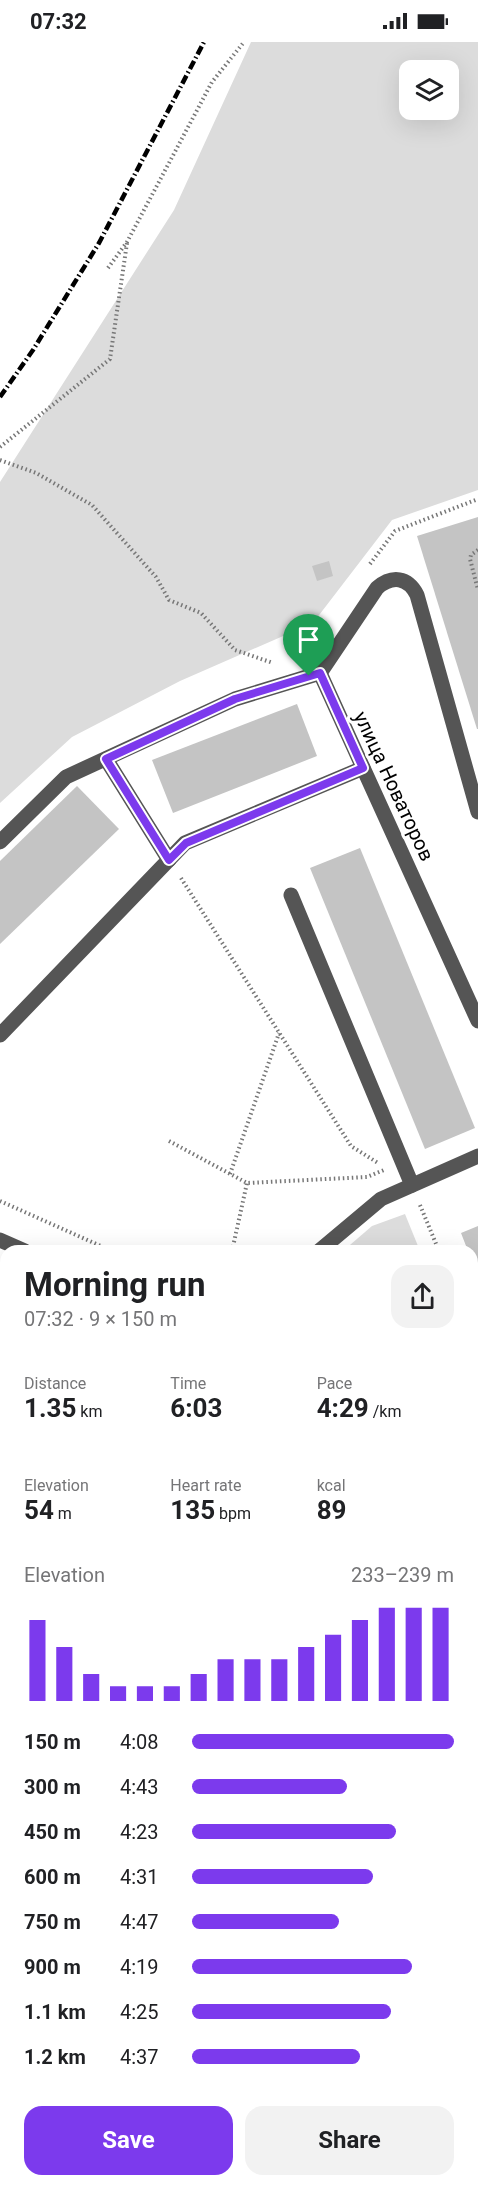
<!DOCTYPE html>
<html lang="en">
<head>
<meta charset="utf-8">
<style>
	:root { --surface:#fff; --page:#f2f2f2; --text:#202124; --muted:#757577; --accent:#7c3aed }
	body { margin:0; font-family:Roboto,sans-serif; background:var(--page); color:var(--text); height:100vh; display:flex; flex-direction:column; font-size:22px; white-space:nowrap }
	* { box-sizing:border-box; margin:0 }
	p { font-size:20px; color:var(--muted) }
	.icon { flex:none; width:33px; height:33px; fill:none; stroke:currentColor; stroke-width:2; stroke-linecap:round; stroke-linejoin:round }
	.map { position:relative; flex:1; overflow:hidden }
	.details { position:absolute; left:0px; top:1203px; width:478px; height:942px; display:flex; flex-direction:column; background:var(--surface); border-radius:18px 18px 0 0; box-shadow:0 6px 24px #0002 }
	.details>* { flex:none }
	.buttons { position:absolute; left:399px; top:18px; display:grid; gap:12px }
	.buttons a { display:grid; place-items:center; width:60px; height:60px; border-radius:12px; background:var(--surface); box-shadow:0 6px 24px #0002; font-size:30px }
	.pin { position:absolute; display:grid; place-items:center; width:51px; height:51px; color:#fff; margin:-62px -26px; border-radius:50% 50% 50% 0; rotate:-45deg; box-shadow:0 0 6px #0007 }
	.pin .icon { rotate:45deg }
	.round { display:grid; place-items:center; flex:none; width:63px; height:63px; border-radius:18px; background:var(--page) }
	.head { display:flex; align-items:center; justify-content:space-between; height:102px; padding:0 24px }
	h1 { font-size:33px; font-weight:700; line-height:45px }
	.figures { display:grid; grid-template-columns:repeat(3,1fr); gap:9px; height:102px; padding:6px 24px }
	.figures div { display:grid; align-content:center }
	.figures b { font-size:26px; font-weight:700 }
	.figures small { font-size:16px; font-weight:400 }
	.figures p { font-size:16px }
	.chart { height:168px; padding:12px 24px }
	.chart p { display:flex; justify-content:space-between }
	.chart svg { width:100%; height:108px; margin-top:6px; stroke:var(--accent); stroke-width:6 }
	.button { display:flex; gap:12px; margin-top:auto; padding:12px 24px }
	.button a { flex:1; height:69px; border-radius:18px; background:var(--accent); color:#fff; font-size:24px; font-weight:700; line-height:69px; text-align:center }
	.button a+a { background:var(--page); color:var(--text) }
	ul { padding:0 24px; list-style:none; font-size:20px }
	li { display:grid; grid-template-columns:96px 72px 1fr; align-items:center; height:45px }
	li i { height:15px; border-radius:8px; background:var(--accent) }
	.status { display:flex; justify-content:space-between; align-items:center; height:42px; padding:0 30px; background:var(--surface); direction:ltr }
	.status svg { height:16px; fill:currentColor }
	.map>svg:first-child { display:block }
	.green { fill:#dcdcdc; fill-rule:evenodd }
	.building { fill:#c4c4c4 }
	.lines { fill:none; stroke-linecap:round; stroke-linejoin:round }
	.path { stroke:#777; stroke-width:4; stroke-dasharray:1.5 3; stroke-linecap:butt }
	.minor { stroke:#555; stroke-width:15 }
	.rail { stroke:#000; stroke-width:4.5; stroke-dasharray:9 3 1.5 3; stroke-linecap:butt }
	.route-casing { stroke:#fff; stroke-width:12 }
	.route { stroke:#7c3aed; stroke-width:8 }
	.labels { text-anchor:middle; stroke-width:6; stroke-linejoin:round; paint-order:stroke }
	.street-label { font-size:20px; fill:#000; stroke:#fff }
</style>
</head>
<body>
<div class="status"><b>07:32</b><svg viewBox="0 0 49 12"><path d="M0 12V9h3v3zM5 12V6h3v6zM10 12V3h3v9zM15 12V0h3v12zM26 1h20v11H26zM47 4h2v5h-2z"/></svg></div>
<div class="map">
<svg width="478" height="2145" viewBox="0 0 478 2145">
	<rect width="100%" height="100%" fill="#fff"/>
	<g class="green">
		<path d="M 251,0 L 478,0 L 478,448 L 392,478 L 313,581 L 180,639 L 72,695 L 0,761 L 0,440 L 174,168 ZM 410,28 L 448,28 L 448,68 L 410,68 Z"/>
		<path d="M 405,1172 L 420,1209 L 343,1209 L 372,1184 Z"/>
		<path d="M 472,1333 L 478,1346 L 478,1474 L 472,1469 Z"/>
	</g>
	<g class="building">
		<path d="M 478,475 L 478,687 L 477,687 L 417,494 Z"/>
		<path d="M 329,519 L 333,534 L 317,539 L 312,524 Z"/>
		<path d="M 297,662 L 317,714 L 173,771 L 152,718 Z"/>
		<path d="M 77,744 L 119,787 L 0,902 L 0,819 Z"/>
		<path d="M 360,806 L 475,1086 L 425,1107 L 310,826 Z"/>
		<path d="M 478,1184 L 478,1233 L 472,1220 L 472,1209 L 468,1209 L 461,1191 Z"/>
		<path d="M 0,1234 L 6,1236 L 6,1297 L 0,1295 Z"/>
		<path d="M 0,1503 L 6,1506 L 6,1667 L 0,1664 Z"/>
		<path d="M 478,1642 L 478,1730 L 472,1717 L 472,1645 Z"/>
		<path d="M 6,2076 L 6,2103 L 0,2097 L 0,2082 Z"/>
		<path d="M 41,2139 L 120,2139 L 126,2145 L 47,2145 Z"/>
		<path d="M 335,2139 L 410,2139 L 407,2145 L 348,2145 Z"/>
	</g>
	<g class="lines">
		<g class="path">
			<path d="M 108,226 L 127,200 L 212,40 L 244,0"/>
			<path d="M 0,405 L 110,317 L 127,201"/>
			<path d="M 0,418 L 36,431 L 92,463 L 156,535 L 169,558 L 201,571 L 235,608 L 273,621"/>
			<path d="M 478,508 L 471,513 L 470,517 L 478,548"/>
			<path d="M 370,522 L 395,489 L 478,457"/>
			<path d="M 181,836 L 351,1104 L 378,1121"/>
			<path d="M 169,1099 L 247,1141 L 367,1135 L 384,1128"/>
			<path d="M 230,1132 L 279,991"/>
			<path d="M 0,1159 L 112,1209"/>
			<path d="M 420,1163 L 439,1209"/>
			<path d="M 232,1209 L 247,1141"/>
			<path d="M 472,1288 L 478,1301"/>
			<path d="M 472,1491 L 478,1502"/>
			<path d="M 299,2139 L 303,2145"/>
			<path d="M 286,2145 L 295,2139"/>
		</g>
		<g class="minor">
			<path d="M 320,631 L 478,979"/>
			<path d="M 320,631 L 377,546 C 392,533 408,535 417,553 L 478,770"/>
			<path d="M 106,717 L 169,818"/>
			<path d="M 0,800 L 66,735 L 235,657 L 320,631"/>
			<path d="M 291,853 L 412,1143"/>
			<path d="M 0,993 L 185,801 L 363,726"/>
			<path d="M 0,1198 L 25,1209"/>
			<path d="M 319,1209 L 381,1157 L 478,1114"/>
			<path d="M 0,1339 L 6,1342"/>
			<path d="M 0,1472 L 6,1475"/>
			<path d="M 472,1599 L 478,1597"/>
			<path d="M 0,1698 L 6,1701"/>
			<path d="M 472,1810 L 478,1824"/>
			<path d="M 472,2012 L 478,2024"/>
			<path d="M 0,2033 L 6,2027"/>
			<path d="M 172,2139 L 177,2145"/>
		</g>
		<path class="rail" d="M 0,355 L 33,308 L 99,201 L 204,0"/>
	</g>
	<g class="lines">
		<g class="route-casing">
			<path id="route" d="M 320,631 L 363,726 L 186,801 L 169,818 L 106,717 L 235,657 Z"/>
		</g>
		<use href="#route" class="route"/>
	</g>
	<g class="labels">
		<g class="street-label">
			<text transform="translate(394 744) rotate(65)" y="7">улица Новаторов</text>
		</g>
	</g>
</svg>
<div class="buttons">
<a><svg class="icon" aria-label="layers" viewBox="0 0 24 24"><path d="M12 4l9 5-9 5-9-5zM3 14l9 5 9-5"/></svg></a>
</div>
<div class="pin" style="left:309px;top:634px;background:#1e9e55"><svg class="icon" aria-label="arrive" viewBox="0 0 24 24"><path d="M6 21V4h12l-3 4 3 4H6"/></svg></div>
<section class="details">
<div class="head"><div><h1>Morning run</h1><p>07:32 · 9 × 150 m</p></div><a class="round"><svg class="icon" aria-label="share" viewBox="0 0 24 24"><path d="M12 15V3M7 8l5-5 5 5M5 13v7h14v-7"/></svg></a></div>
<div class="figures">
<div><p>Distance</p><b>1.35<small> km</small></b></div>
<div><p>Time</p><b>6:03</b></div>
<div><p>Pace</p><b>4:29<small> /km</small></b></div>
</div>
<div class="figures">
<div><p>Elevation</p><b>54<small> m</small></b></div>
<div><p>Heart rate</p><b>135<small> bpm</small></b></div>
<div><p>kcal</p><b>89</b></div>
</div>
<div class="chart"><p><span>Elevation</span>233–239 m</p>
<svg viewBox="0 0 160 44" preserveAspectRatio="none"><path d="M5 44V11M15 44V22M25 44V33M35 44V38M45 44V38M55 44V38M65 44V33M75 44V27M85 44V27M95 44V27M105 44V22M115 44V17M125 44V11M135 44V6M145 44V6M155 44V6"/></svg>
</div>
<ul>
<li><b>150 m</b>4:08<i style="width:100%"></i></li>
<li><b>300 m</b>4:43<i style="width:59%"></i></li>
<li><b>450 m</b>4:23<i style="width:78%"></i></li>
<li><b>600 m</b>4:31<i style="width:69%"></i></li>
<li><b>750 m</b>4:47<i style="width:56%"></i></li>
<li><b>900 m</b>4:19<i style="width:84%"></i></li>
<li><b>1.1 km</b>4:25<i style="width:76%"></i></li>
<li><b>1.2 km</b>4:37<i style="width:64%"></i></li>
</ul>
<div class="button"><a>Save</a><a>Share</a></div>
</section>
</div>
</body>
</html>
